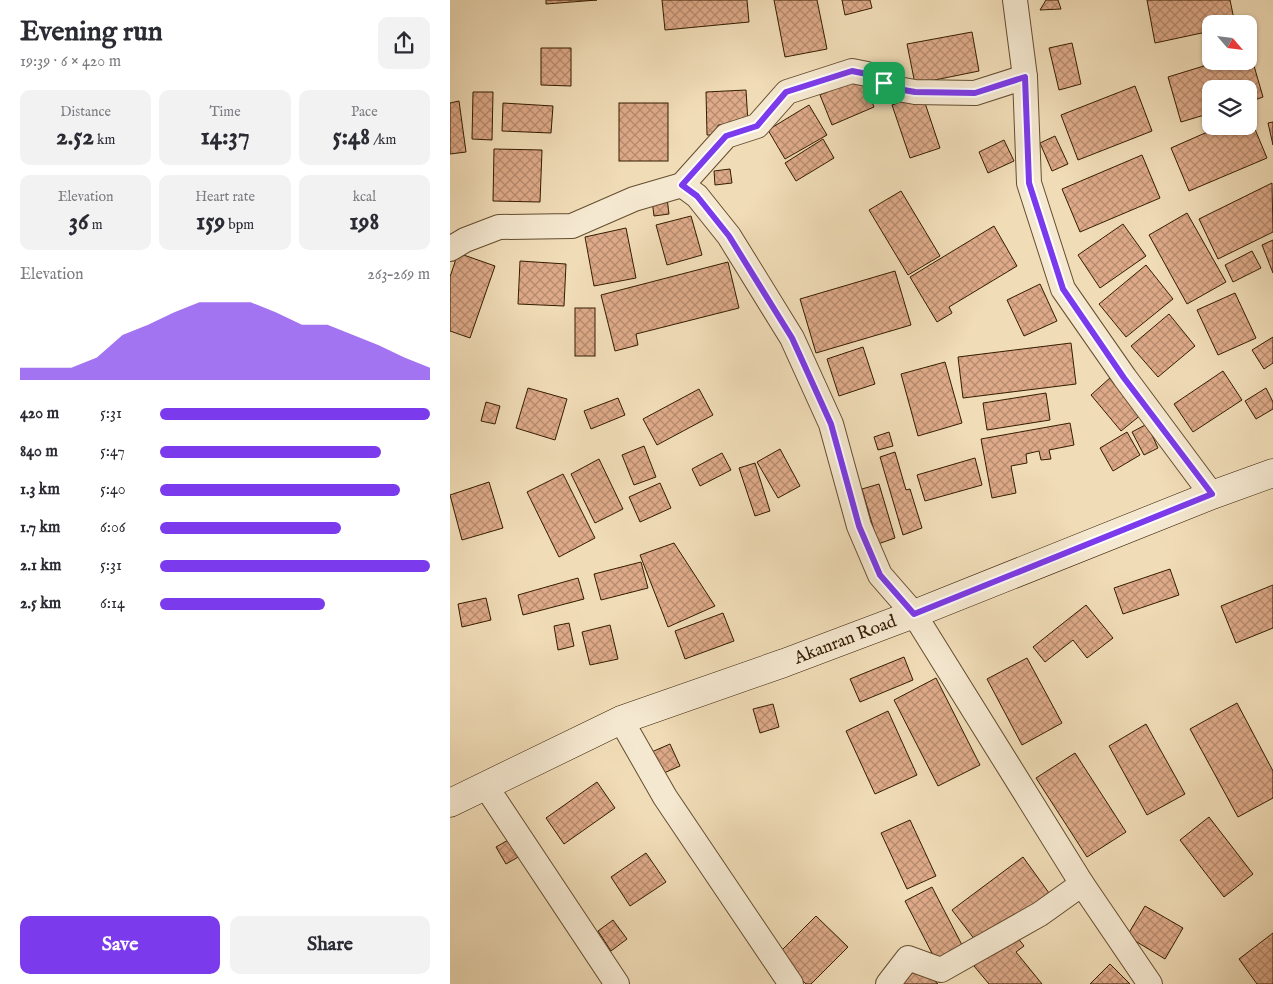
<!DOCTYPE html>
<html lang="en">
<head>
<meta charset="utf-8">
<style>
	:root { --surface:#fff; --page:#f2f2f3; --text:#2b2b33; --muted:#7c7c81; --accent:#7c3aed }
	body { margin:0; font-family:"IM FELL English",serif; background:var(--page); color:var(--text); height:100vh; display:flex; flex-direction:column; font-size:19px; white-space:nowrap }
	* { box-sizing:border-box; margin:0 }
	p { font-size:16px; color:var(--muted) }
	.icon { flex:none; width:28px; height:28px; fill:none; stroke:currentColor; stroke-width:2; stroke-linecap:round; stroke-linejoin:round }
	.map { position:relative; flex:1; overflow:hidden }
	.sheet { display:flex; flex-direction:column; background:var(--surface); width:450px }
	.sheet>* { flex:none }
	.needle { width:32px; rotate:118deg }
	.fabs { position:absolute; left:752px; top:15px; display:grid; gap:10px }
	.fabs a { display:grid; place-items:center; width:55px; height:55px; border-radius:10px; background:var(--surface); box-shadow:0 1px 4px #0004; font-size:25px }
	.pin { position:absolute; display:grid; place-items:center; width:42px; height:42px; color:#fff; margin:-21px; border-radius:10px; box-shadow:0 2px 8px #0006 }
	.round { display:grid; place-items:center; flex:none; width:52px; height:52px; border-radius:10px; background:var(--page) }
	.summary { display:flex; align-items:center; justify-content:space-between; height:85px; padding:0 20px }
	h1 { font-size:28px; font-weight:800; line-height:38px }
	.stats { display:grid; grid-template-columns:repeat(3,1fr); gap:8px; height:85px; padding:5px 20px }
	.stats div { display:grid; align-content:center; border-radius:10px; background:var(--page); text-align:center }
	.stats b { font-size:25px; font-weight:800 }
	.stats small { font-size:14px; font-weight:400 }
	.stats p { font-size:14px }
	.chart { height:140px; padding:10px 20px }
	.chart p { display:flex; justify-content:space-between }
	.chart svg { width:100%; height:90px; margin-top:5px; fill:var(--accent); opacity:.7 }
	.cta { display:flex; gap:10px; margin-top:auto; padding:10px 20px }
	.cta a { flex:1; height:58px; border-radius:10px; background:var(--accent); color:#fff; font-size:20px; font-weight:800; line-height:58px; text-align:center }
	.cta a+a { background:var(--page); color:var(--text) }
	ul { padding:0 20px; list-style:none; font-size:16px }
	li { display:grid; grid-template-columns:80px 60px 1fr; align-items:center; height:38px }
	li i { height:12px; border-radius:6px; background:var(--accent) }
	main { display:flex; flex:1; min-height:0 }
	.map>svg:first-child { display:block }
	.building { fill:url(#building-cross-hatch); stroke:#351d00 }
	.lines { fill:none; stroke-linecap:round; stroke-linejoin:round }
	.minor-casing { stroke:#644d2e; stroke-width:26 }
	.secondary-casing { stroke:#351d00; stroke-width:29 }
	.minor { stroke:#f5e8d0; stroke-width:24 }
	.secondary { stroke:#f5e8d0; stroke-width:28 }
	.route-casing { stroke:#fff; stroke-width:10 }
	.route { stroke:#7c3aed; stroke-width:6 }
	.labels { text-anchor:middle; stroke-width:4.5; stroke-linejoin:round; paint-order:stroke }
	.street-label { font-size:18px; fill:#351d00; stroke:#f5e8d0 }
</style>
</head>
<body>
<main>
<section class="sheet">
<div class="summary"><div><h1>Evening run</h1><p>19:39 · 6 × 420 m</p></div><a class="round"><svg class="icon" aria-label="share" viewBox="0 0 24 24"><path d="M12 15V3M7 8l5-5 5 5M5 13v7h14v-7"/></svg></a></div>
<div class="stats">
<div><p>Distance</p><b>2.52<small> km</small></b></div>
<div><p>Time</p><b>14:37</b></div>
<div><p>Pace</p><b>5:48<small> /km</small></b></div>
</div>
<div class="stats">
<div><p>Elevation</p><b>36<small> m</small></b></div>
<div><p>Heart rate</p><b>159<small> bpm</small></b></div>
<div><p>kcal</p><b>198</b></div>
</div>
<div class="chart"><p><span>Elevation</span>263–269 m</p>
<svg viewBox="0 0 160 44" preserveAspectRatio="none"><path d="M0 44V38L10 38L20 38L30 33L40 22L50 17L60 11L70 6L80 6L90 6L100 11L110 17L120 17L130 22L140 27L150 33L160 38V44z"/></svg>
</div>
<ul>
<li><b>420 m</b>5:31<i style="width:100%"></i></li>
<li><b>840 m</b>5:47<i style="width:82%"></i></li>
<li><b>1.3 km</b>5:40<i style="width:89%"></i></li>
<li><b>1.7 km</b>6:06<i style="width:67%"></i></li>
<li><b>2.1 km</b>5:31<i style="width:100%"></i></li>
<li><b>2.5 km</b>6:14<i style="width:61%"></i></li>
</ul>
<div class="cta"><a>Save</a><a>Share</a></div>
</section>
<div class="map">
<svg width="823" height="984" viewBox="0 0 823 984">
	<defs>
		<pattern id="building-cross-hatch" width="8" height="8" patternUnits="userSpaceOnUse" patternTransform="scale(1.25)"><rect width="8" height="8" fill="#deaa89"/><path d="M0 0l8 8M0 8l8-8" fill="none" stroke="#b58a6e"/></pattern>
	</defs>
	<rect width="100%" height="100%" fill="#f0dcb7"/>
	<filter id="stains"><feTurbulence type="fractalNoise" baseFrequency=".004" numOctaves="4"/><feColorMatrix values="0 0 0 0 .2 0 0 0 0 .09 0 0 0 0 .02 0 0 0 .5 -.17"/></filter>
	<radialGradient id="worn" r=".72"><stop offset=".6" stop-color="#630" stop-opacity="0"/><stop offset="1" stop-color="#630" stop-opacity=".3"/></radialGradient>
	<g class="building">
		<path d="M 96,0 L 147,0 L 96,4 Z"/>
		<path d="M 212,0 L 297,0 L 299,22 L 215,30 Z"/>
		<path d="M 324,0 L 367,0 L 377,49 L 335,57 Z"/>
		<path d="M 392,0 L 420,0 L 422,8 L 395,15 Z"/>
		<path d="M 596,0 L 608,0 L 611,9 L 590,10 Z"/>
		<path d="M 697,0 L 780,0 L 785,24 L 761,24 L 761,31 L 705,43 Z"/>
		<path d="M 522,32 L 529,71 L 465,84 L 457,44 Z"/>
		<path d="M 622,43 L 631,84 L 609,90 L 599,48 Z"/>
		<path d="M 91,48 L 121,48 L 121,86 L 91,85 Z"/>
		<path d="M 800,52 L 813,97 L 799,102 L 799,89 L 761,89 L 761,113 L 731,122 L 718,77 L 770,61 L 799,61 Z"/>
		<path d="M 412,77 L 424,107 L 382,125 L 370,95 Z"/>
		<path d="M 685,86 L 702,131 L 628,160 L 611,115 Z"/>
		<path d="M 296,90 L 298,123 L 268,125 L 268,135 L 257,135 L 256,92 Z"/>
		<path d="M 23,92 L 43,92 L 42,140 L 22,139 Z"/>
		<path d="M 472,94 L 490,148 L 460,158 L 442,105 Z"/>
		<path d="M 9,101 L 16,152 L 0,154 L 0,103 Z"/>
		<path d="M 53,103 L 103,106 L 101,133 L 52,131 Z"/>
		<rect x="169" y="103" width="49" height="58"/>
		<path d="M 359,105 L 377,135 L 335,159 L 318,130 Z"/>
		<path d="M 799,115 L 817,158 L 739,191 L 721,148 L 771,126 L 799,126 Z"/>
		<path d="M 823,122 L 823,145 L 818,123 Z"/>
		<path d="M 605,136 L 618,164 L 602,171 L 590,143 Z"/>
		<path d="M 373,139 L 384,158 L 346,181 L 335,163 Z"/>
		<path d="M 554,140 L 564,161 L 538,173 L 529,152 Z"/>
		<path d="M 44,149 L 92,150 L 90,202 L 43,201 Z"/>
		<path d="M 692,155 L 710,198 L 630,232 L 612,189 Z"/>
		<path d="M 280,169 L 282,183 L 265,185 L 264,171 Z"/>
		<path d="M 822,183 L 823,232 L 768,259 L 749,219 Z"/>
		<path d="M 451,191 L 490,256 L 458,275 L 419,210 Z"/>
		<path d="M 217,198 L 219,214 L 204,216 L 202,200 Z"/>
		<path d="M 737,213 L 776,282 L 737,304 L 699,235 Z"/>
		<path d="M 241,216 L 252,255 L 217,265 L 206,225 Z"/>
		<path d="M 673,224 L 696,256 L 650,288 L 628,255 Z"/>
		<path d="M 544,226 L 567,266 L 499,307 L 502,313 L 487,322 L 460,277 Z"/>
		<path d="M 176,228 L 186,278 L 144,286 L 135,237 Z"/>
		<path d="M 823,240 L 823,273 L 812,245 Z"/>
		<path d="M 802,251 L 811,268 L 783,282 L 775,265 Z"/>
		<path d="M 8,253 L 45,266 L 20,338 L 0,331 L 0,277 Z"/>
		<path d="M 70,261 L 116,264 L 114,306 L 68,304 Z"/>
		<path d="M 278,262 L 289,308 L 186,334 L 188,345 L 165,351 L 151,295 Z"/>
		<path d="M 696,265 L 723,299 L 676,337 L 649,304 Z"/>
		<path d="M 445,271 L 461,325 L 366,353 L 350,299 Z"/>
		<path d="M 590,284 L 607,321 L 574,336 L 557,300 Z"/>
		<path d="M 785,293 L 806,338 L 768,355 L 747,310 Z"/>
		<rect x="125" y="308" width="20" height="48"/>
		<path d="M 719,314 L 745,346 L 708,377 L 681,346 Z"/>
		<path d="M 823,337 L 823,363 L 814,369 L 802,350 Z"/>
		<path d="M 621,343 L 626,384 L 513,398 L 508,357 Z"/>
		<path d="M 413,347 L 425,384 L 389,396 L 377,359 Z"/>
		<path d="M 495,362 L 512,423 L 468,436 L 451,374 Z"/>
		<path d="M 773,371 L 792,400 L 743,432 L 724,404 Z"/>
		<path d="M 661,377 L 692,414 L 671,431 L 641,395 Z"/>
		<path d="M 78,388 L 117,399 L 105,440 L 66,428 Z"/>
		<path d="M 816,388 L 823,402 L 823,409 L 806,419 L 795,401 Z"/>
		<path d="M 249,389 L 263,415 L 207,445 L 193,419 Z"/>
		<path d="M 596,393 L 600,420 L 537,430 L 533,403 Z"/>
		<path d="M 168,398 L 175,415 L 141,429 L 134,411 Z"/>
		<path d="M 36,402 L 50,406 L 45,424 L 31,421 Z"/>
		<path d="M 620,423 L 624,445 L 599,450 L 601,459 L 591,460 L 589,451 L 576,454 L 577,463 L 561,466 L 566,493 L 542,498 L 531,439 Z"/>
		<path d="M 697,424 L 708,448 L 694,455 L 682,432 Z"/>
		<path d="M 439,432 L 443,446 L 428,450 L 424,437 Z"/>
		<path d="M 677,432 L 690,455 L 663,471 L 650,448 Z"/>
		<path d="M 194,446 L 206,477 L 184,485 L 172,455 Z"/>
		<path d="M 330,449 L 350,486 L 328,498 L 307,462 Z"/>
		<path d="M 445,452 L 456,490 L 460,489 L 472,528 L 453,535 L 430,457 Z"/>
		<path d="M 272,453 L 281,470 L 250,486 L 242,469 Z"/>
		<path d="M 525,458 L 532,485 L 475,501 L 467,475 Z"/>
		<path d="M 149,459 L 173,509 L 145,523 L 121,474 Z"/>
		<path d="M 305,463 L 320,511 L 305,516 L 289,468 Z"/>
		<path d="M 113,474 L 145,538 L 109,557 L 77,492 Z"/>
		<path d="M 39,482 L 53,528 L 12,540 L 0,495 Z"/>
		<path d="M 210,483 L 221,508 L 190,522 L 179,497 Z"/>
		<path d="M 429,484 L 445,538 L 428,544 L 412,489 Z"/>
		<path d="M 224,543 L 265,606 L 218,627 L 190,555 Z"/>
		<path d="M 191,562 L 198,588 L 151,600 L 144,574 Z"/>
		<path d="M 720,569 L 729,595 L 673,614 L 664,588 Z"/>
		<path d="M 128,578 L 134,599 L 73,615 L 68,595 Z"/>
		<path d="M 823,585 L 823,628 L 786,643 L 771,606 Z"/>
		<path d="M 36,598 L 41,620 L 12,627 L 8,604 Z"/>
		<path d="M 636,605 L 663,638 L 637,658 L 623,640 L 595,662 L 583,647 Z"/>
		<path d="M 273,613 L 284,641 L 235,659 L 225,631 Z"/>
		<path d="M 119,623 L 124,646 L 108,650 L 104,626 Z"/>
		<path d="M 160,625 L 168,659 L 140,665 L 132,632 Z"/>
		<path d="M 454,657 L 463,680 L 410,702 L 400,679 Z"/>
		<path d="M 577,658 L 612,723 L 572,745 L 537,679 Z"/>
		<path d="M 486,678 L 530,765 L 488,786 L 444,700 Z"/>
		<path d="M 787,703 L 823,771 L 823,798 L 788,817 L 740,729 Z"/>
		<path d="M 323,704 L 329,727 L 310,733 L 303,709 Z"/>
		<path d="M 438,711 L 467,775 L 425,794 L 396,731 Z"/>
		<path d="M 696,724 L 735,794 L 697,815 L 659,746 Z"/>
		<path d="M 220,744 L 230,766 L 207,776 L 197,754 Z"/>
		<path d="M 625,753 L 676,832 L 637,857 L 586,778 Z"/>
		<path d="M 147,782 L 165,808 L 114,844 L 96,818 Z"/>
		<path d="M 759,817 L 803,874 L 774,897 L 730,840 Z"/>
		<path d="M 460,820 L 486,876 L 457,889 L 431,833 Z"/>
		<path d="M 60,839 L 70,856 L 56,864 L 46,847 Z"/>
		<path d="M 196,853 L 216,882 L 180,906 L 161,877 Z"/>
		<path d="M 573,857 L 599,893 L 529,945 L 502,910 Z"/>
		<path d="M 482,887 L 512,945 L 485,959 L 455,901 Z"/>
		<path d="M 695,906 L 733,928 L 715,959 L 677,936 Z"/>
		<path d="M 366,916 L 398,947 L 361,984 L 356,984 L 327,955 Z"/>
		<path d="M 163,920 L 177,939 L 161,951 L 148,931 Z"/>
		<path d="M 564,933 L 574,946 L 566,952 L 592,984 L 539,984 L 524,966 Z"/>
		<path d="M 823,933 L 823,984 L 807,984 L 789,959 Z"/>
		<path d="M 660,964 L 680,984 L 640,984 Z"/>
		<path d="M 466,965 L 488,984 L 449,984 Z"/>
	</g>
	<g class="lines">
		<g class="minor-casing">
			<g id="minor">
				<path d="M 565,0 L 575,77 L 579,183 L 613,289 L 675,378 L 762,495"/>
				<path d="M 232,185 L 247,196 L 279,236 L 342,338 L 381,424 L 409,526 L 430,575 L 464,614 L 632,884 L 700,984"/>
				<path d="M 0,249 L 15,240 L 49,227 L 122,226 L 184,199 L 232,185 L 276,136 L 307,126 L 337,92 L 402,71 L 417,74 L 448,89 L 465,92 L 525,93 L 575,77"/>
				<path d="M 171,720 L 215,797 L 341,984"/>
				<path d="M 35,785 L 167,984"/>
				<path d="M 438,984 L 458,958 L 491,970 L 590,914 L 632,884"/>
			</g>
		</g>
		<g class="secondary-casing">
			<path id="secondary" d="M 0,803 L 171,720 L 334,663 L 464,614 L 762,495 L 823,473"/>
		</g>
		<use href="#minor" class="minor"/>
		<use href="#secondary" class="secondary"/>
	</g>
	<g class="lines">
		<g class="route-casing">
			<path id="route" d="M 402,71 L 417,74 L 448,89 L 465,92 L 525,93 L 575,77 L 579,183 L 613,289 L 674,378 L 762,494 L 464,614 L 430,575 L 409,526 L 381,424 L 342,338 L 279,236 L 247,196 L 232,185 L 276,136 L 307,126 L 336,92 Z"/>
		</g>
		<use href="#route" class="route"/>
	</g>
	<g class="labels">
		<g class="street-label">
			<text transform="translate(395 639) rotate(-21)" y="6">Akanran Road</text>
		</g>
	</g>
	<rect width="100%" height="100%" filter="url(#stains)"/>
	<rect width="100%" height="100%" fill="url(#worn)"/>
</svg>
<div class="fabs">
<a><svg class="needle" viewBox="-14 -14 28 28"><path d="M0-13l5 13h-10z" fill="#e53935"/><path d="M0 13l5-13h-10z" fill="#7c7c81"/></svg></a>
<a><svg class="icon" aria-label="layers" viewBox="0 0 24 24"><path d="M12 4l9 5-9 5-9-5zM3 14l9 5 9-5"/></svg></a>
</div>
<div class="pin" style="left:434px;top:83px;background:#1e9e55"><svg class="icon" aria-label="arrive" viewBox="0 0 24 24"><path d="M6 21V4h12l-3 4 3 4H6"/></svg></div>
</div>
</main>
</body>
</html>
